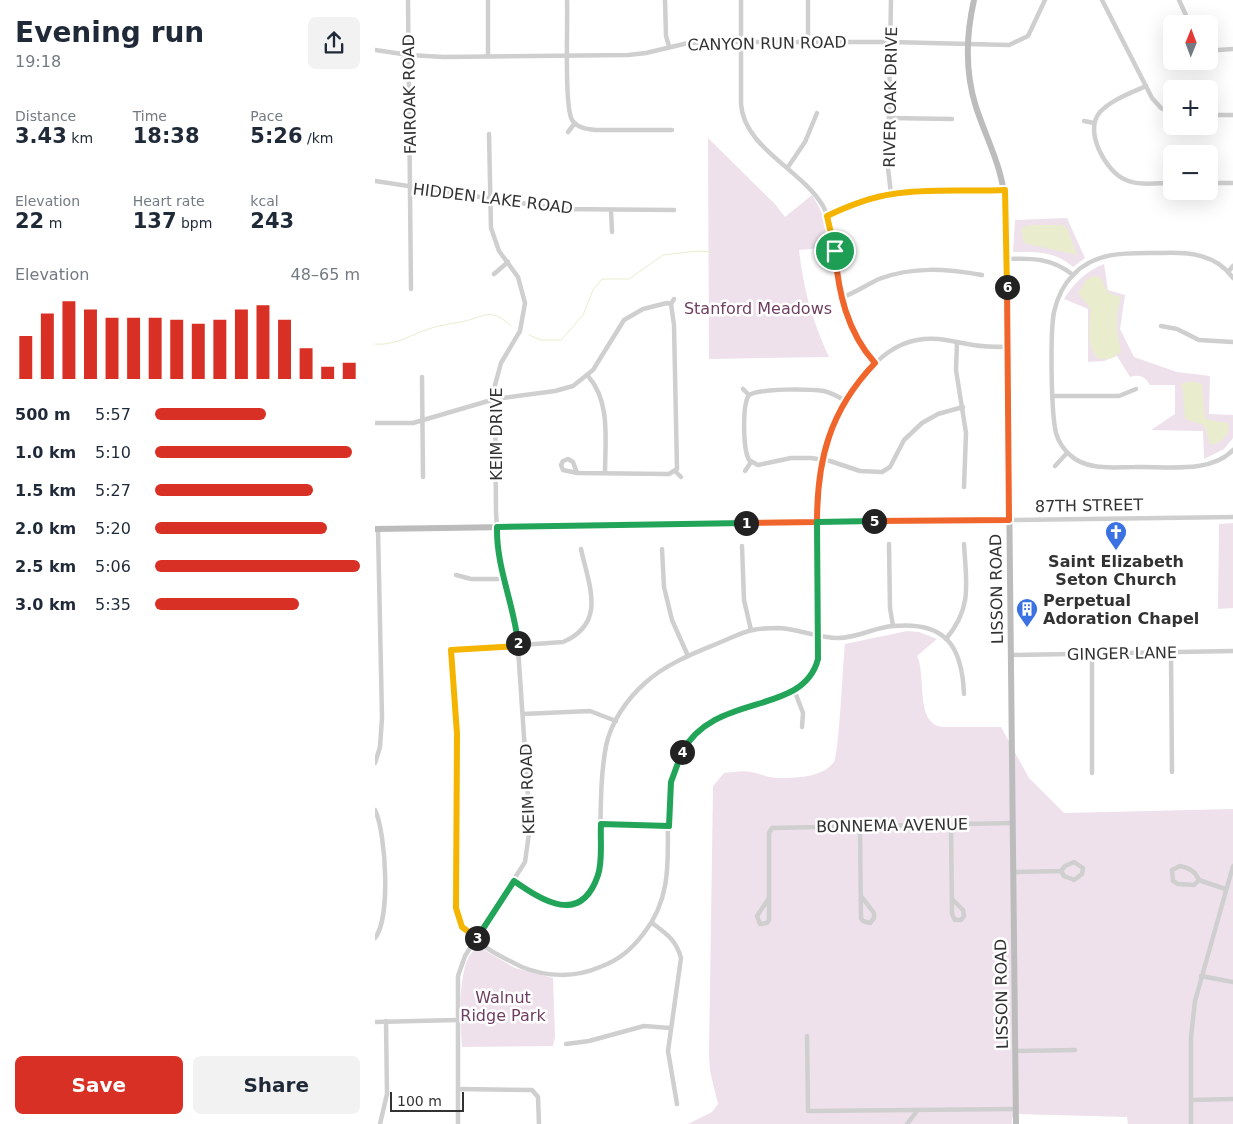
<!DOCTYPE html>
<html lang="en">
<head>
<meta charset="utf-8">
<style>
	:root { --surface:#fff; --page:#f2f2f3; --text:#1f2937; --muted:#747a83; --accent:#d93025 }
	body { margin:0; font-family:"DejaVu Sans",sans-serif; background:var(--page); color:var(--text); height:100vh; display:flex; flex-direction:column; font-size:19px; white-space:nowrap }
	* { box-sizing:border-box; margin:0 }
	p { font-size:16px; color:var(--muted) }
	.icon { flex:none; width:28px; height:28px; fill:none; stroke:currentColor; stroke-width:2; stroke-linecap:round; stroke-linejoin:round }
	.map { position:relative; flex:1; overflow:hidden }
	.details { display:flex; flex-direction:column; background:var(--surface); width:375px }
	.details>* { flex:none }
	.needle { width:32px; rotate:1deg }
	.tools { position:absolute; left:788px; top:15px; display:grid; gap:10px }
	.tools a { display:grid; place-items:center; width:55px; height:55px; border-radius:8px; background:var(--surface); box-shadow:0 5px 20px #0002; font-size:25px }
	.scale { position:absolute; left:15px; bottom:12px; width:74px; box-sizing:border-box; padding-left:5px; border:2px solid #323232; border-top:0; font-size:14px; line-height:18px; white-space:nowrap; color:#323232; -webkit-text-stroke:4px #fff; paint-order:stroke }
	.pin { position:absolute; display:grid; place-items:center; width:42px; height:42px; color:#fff; margin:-21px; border:2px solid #fff; border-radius:50%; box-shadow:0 1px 5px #0007 }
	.km { position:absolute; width:25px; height:25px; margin:-12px; border-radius:50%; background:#222; color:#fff; font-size:14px; line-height:25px; text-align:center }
	.round { display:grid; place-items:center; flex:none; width:52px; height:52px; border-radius:8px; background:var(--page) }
	.summary { display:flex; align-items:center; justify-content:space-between; height:85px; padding:0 15px }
	h1 { font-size:28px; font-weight:700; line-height:38px }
	.figures { display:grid; grid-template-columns:repeat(3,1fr); gap:8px; height:85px; padding:5px 15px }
	.figures div { display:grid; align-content:center }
	.figures b { font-size:21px; font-weight:700 }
	.figures small { font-size:14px; font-weight:400 }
	.figures p { font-size:14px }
	.chart { height:140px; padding:10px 15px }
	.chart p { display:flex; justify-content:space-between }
	.chart svg { width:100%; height:90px; margin-top:5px; stroke:var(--accent); stroke-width:6 }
	.cta { display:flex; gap:10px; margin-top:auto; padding:10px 15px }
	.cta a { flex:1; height:58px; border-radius:8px; background:var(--accent); color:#fff; font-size:20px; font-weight:700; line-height:58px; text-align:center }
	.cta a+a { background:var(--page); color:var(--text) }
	ul { padding:0 15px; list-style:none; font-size:16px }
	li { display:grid; grid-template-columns:80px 60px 1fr; align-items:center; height:38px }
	li i { height:12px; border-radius:6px; background:var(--accent) }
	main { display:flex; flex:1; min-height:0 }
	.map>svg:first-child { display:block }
	.green { fill:#eee1eb }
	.water { fill:#e9edce }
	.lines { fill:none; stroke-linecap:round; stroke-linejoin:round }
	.stream { stroke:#e9edce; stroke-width:1 }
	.street { stroke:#cfcfcf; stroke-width:4.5 }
	.secondary { stroke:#bcbcbc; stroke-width:6 }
	.split-1-casing { stroke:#fff; stroke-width:10 }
	.split-2-casing { stroke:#fff; stroke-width:10 }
	.split-3-casing { stroke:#fff; stroke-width:10 }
	.split-4-casing { stroke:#fff; stroke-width:10 }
	.split-5-casing { stroke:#fff; stroke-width:10 }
	.split-6-casing { stroke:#fff; stroke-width:10 }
	.split-7-casing { stroke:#fff; stroke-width:10 }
	.split-1 { stroke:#f0652b; stroke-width:6 }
	.split-2 { stroke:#22a559; stroke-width:6 }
	.split-3 { stroke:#f5b400; stroke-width:6 }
	.split-4 { stroke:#22a559; stroke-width:6 }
	.split-5 { stroke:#22a559; stroke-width:6 }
	.split-6 { stroke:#f0652b; stroke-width:6 }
	.split-7 { stroke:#f5b400; stroke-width:6 }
	.labels { text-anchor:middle; stroke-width:5; stroke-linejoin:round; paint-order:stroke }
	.street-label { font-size:16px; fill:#323232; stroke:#fff }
	.park-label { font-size:16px; fill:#6e3f61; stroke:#fff }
	.poi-label { font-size:16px; font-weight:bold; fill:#323232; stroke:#fff }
</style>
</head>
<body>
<main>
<section class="details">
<div class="summary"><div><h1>Evening run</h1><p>19:18</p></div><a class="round"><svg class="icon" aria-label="share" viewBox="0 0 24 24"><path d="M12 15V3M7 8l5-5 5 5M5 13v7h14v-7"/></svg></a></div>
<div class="figures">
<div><p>Distance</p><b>3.43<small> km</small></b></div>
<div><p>Time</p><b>18:38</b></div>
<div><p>Pace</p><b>5:26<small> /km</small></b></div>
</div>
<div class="figures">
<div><p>Elevation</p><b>22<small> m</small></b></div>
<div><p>Heart rate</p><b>137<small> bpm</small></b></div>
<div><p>kcal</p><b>243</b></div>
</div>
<div class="chart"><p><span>Elevation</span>48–65 m</p>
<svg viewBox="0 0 160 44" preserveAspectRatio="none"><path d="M5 44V23M15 44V12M25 44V6M35 44V10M45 44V14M55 44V14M65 44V14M75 44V15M85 44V17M95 44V15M105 44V10M115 44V8M125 44V15M135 44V29M145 44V38M155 44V36"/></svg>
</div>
<ul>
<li><b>500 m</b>5:57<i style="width:54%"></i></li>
<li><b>1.0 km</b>5:10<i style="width:96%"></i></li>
<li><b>1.5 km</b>5:27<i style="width:77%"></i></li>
<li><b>2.0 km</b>5:20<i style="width:84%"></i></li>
<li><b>2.5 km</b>5:06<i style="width:100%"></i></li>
<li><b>3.0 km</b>5:35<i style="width:70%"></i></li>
</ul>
<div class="cta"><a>Save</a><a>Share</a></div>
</section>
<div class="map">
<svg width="858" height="1124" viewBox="0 0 858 1124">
	<rect width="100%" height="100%" fill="#fff"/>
	<g class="green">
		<path d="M 333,138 L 400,204 L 410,217 L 437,195 C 448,212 453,228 456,247 L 424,250 C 429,292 437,319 454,357 L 334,359 Z"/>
		<path d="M 692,218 L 710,258 L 698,267 C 680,251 661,252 638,252 L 640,220 Z"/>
		<path d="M 729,264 L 733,290 L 750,295 L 745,329 L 759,357 L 802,372 L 835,376 L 834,414 L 858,415 L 858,438 L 849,449 L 829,459 L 828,431 L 776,430 L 800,414 L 800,385 L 775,385 C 770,377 765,374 755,377 L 742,356 L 729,361 L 713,362 L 713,309 L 689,299 C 699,283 711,271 729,264 Z"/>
		<path d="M 858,523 L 858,608 L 843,609 L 844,524 Z"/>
		<path d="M 532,631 L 544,632 L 562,639 L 542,656 C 552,676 539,724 568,727 L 626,727 L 654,778 L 689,813 L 858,809 L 858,1124 L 753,1124 L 752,1117 L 641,1114 L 637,1118 L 637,1124 L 313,1124 L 337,1112 L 343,1104 L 335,1071 L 334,1055 L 338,786 L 349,773 C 358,772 367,770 376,772 C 384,773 393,778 402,778 C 420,778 447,778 459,762 C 464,756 468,660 470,644 Z"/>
		<path d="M 104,947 L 140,968 L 178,978 L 180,1037 L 178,1046 L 87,1047 C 86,1026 80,956 104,947 Z"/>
	</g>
	<g class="water">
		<path d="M 654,225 L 687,225 L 692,228 L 702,255 L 649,243 L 646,229 Z"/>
		<path d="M 719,276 L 726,278 L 733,293 L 746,297 L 742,314 L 742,331 L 746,352 L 735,359 L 724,359 C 709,346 716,325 715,308 L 703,293 L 712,279 Z"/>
		<path d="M 815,381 L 827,384 L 830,417 L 834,420 L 853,423 C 857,433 847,441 838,445 L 835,444 L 829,425 L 810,419 L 808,390 L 806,384 Z"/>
	</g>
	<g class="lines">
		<g class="stream">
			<path d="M 154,335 L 166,340 L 186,340 L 208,315 L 218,290 L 227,279 L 254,279 L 288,255 L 322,251 L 337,252"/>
			<path d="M 0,344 C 17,346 33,337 48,331 C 60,326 74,324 86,322 C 110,317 115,306 136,326"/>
		</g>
		<g class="street">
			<path d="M 33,0 L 36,289"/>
			<path d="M 113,0 L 113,56"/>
			<path d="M 192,0 C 193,22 189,105 197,120 C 202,128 212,129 221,130 L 297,130"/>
			<path d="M 290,0 L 291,36 L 294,46"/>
			<path d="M 366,0 L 366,104 C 369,148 426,169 448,206 C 460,228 459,253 462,277 C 466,308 479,340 500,363"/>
			<path d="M 433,0 L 433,41"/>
			<path d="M 727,0 L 777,98 L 786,108 L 796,113"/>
			<path d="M 804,0 L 815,24"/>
			<path d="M 834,47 L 843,50 L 858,49"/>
			<path d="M 0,50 L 34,55 L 69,57 L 253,55 L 271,53 L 313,43 L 342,42 L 516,42 L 634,45 L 653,36 L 670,0"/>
			<path d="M 771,86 C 756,93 736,100 725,112 C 708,131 731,172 751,180 C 764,186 782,183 796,183"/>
			<path d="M 834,115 L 858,115"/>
			<path d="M 514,118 L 577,119"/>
			<path d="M 709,121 L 719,123"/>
			<path d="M 193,132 L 200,123"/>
			<path d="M 413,167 L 430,142 L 442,113"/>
			<path d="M 0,181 L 185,209 L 299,210"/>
			<path d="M 834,183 L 858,183"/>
			<path d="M 516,194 L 513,168 L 516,0"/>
			<path d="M 236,210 L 237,232"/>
			<path d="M 452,215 C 473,207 495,197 518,194 C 555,188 592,192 629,190"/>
			<path d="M 632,259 C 657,258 677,258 698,275"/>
			<path d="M 853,272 L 858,266"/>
			<path d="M 119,274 L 133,262"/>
			<path d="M 858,278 C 841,254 814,252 787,253 C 756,253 721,250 698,275 C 688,285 682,299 679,312 C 675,333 676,412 681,433 C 683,441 689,450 695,455 C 712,471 739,467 760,467 C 791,466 835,474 858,450"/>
			<path d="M 466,298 C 480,293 491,285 504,279 C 538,266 572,269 607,275"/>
			<path d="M 786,326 L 802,329 L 824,340 L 858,342"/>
			<path d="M 582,342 L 581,370 L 591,433 L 589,487"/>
			<path d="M 213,376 C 236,402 230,441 230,473"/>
			<path d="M 47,377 L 48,477"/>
			<path d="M 368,389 L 374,395"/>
			<path d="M 678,396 L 744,396 L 761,389"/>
			<path d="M 471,401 C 464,397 457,393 449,391 C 434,389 387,388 374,395 C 367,405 368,449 374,460 L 383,465 L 416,458 L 436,458 L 455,461 L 485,471 L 507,472 L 515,467 L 529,440 L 547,423 L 563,414 L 588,407"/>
			<path d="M 0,423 L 38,423 L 120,399 L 180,391 L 198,386 L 218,370 L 249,320 L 268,309 L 292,303 L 296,304"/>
			<path d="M 680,466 L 692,453"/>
			<path d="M 300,471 L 306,477"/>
			<path d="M 370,471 L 376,462"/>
			<path d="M 202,473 L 188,470 L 186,465 L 188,461 L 193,459 L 198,462 L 202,473 L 294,474 L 302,469 L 299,325 L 296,304 L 299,299"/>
			<path d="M 634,520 L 858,517"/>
			<path d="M 514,544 L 515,608 L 518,626"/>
			<path d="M 367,546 L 369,600 L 376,630"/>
			<path d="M 206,549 C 214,586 232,623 188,642 L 76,650 L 82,733 L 82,917 C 93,941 124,956 147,967 C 171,977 200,978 225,967 C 244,960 256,950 269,933 C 316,874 272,801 310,746 C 332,716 365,709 398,699 C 405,696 414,695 420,692 C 433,685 440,672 443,659 C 445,562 422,455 490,374 C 504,358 520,344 542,340 C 562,336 579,342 598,345 C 610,347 621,347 633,347"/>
			<path d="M 287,549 L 289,587 L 297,620 L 313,656"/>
			<path d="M 81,575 L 96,579 L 128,579"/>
			<path d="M 571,639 C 598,607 591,582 589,544"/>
			<path d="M 796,653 L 797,772"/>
			<path d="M 636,655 L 858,651"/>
			<path d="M 420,692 L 428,713 L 427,727"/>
			<path d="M 148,714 L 215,711 L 241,721"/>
			<path d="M 0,763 L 5,747 L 7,718 L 3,529"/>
			<path d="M 717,773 L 717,654"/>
			<path d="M 0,810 C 11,833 16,918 0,938"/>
			<path d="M 226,824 L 294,825"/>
			<path d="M 576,825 L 577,914 L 580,920 L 586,920 L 589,916 L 588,910 L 577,899"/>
			<path d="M 485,826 L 486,918 L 488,921 L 495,923 L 499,918 L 499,913 L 486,896"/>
			<path d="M 638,872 L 686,871 L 690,866 L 699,862 L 708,868 L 707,874 L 699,880 L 689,876 L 686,871"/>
			<path d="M 824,880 L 819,885 L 803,884 L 798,881 L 797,870 L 805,866 C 814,868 820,871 824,880 L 850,889"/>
			<path d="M 139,881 C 151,889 164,900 178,904 C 199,910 217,893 223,874 C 226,865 224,853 225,844 C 226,811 225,778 231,746 C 236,722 252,699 270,683 C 292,663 320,653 346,642 C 356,638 367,632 378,630 C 386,628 395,628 404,628 C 424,629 443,638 463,638 C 483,638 500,627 518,626 C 570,621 587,645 589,694"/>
			<path d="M 394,898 L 382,916 L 385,924 L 392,923 L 394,920 L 394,833 L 397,828 L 637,823"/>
			<path d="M 277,923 C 292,934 301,940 306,958 L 293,1051 L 302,1104"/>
			<path d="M 826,976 L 858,982"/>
			<path d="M 0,1022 L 82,1020"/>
			<path d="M 432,1036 L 433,1111 L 641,1109"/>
			<path d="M 191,1044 L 214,1041 L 269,1026 L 295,1028"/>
			<path d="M 641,1051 L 700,1050"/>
			<path d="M 83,1089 L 157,1090 L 163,1097 L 164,1124"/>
			<path d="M 816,1100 L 858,1099"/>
			<path d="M 5,1124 L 12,1094 L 11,1021"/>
			<path d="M 83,1124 L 83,976 L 90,956 L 150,862 L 155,826 L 142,633 L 124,561 L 121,512 L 120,385 L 126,363 L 145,331 L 150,303 L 143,277 L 124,251 L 116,228 L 114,134"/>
			<path d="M 532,1124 L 542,1111"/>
			<path d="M 816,1124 L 816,1037 L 820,1001 L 858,866"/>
		</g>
		<g class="secondary">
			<path d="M 599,0 C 591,35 590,72 601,107 C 614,146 628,167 631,210 L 641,1124"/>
			<path d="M 0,529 L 634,520"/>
		</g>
	</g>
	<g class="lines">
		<g class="split-1-casing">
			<path id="split-1" d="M 371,523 L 442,522 C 442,459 455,410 500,363 C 472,332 463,292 460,251"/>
		</g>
		<g class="split-2-casing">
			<path id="split-2" d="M 143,643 C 139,604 121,567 122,527 L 371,523"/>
		</g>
		<g class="split-3-casing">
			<path id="split-3" d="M 102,938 L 87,927 L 81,908 L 82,734 L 76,650 L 144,646 L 143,643"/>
		</g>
		<g class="split-4-casing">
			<path id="split-4" d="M 102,938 L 139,881 C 168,901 206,926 223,875 C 228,860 225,840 226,824 L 294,826 L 296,782 L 307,752"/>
		</g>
		<g class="split-5-casing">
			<path id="split-5" d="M 307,752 C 340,691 428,717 443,659 L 442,522 L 499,521"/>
		</g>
		<g class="split-6-casing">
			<path id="split-6" d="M 499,521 L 634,520 L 632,287"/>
		</g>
		<g class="split-7-casing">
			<path id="split-7" d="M 460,251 L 452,216 C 473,206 495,197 518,194 C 555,188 593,192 630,190 L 632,287"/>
		</g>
		<use href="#split-1" class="split-1"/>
		<use href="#split-2" class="split-2"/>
		<use href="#split-3" class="split-3"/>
		<use href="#split-4" class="split-4"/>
		<use href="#split-5" class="split-5"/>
		<use href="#split-6" class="split-6"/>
		<use href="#split-7" class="split-7"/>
	</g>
	<defs>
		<g id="church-pin" transform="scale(1.125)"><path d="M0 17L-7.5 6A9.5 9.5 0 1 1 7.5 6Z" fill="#3a72e3" stroke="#fff"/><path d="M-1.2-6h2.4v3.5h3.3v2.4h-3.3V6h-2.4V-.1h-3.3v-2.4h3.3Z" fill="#fff"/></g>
		<g id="building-pin" transform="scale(1.125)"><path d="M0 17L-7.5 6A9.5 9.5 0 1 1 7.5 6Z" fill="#3a72e3" stroke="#fff"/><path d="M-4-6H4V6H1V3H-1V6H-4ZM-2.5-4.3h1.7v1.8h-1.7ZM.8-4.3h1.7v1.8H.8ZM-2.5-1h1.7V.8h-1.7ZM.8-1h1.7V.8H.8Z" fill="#fff"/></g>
	</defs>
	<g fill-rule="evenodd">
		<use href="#church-pin" x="741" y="532"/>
		<use href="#building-pin" x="652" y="609"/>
	</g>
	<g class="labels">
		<g class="street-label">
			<text transform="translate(392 43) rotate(-1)" y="6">CANYON RUN ROAD</text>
			<text transform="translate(34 94) rotate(-91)" y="6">FAIROAK ROAD</text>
			<text transform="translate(515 97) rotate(-89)" y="6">RIVER OAK DRIVE</text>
			<text transform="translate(118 198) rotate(7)" y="6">HIDDEN LAKE ROAD</text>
			<text transform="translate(121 434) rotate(-90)" y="6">KEIM DRIVE</text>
			<text transform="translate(714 505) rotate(-1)" y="6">87TH STREET</text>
			<text transform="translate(621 589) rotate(-91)" y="6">LISSON ROAD</text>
			<text transform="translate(747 653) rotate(-1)" y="6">GINGER LANE</text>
			<text transform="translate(152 789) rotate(-92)" y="6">KEIM ROAD</text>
			<text transform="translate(517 825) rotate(-1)" y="6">BONNEMA AVENUE</text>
			<text transform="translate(626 994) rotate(-91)" y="6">LISSON ROAD</text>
		</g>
		<g class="park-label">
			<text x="383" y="314">Stanford Meadows</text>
			<text x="128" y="1003">Walnut<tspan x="128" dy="18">Ridge Park</tspan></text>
		</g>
		<g class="poi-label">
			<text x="741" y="567">Saint Elizabeth<tspan x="741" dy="18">Seton Church</tspan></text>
			<text x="668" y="606" text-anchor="start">Perpetual<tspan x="668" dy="18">Adoration Chapel</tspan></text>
		</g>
	</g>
</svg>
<div class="tools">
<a><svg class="needle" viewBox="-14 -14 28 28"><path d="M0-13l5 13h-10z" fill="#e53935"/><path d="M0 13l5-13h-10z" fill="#747a83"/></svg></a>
<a>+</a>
<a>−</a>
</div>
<div class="scale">100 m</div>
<div class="pin" style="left:460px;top:251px;background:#1e9e55"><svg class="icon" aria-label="arrive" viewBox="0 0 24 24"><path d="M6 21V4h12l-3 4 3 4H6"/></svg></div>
<b class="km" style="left:371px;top:523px">1</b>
<b class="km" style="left:143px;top:643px">2</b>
<b class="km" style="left:102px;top:938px">3</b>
<b class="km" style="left:307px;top:752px">4</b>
<b class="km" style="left:499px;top:521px">5</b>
<b class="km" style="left:632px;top:287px">6</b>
</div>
</main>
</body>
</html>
